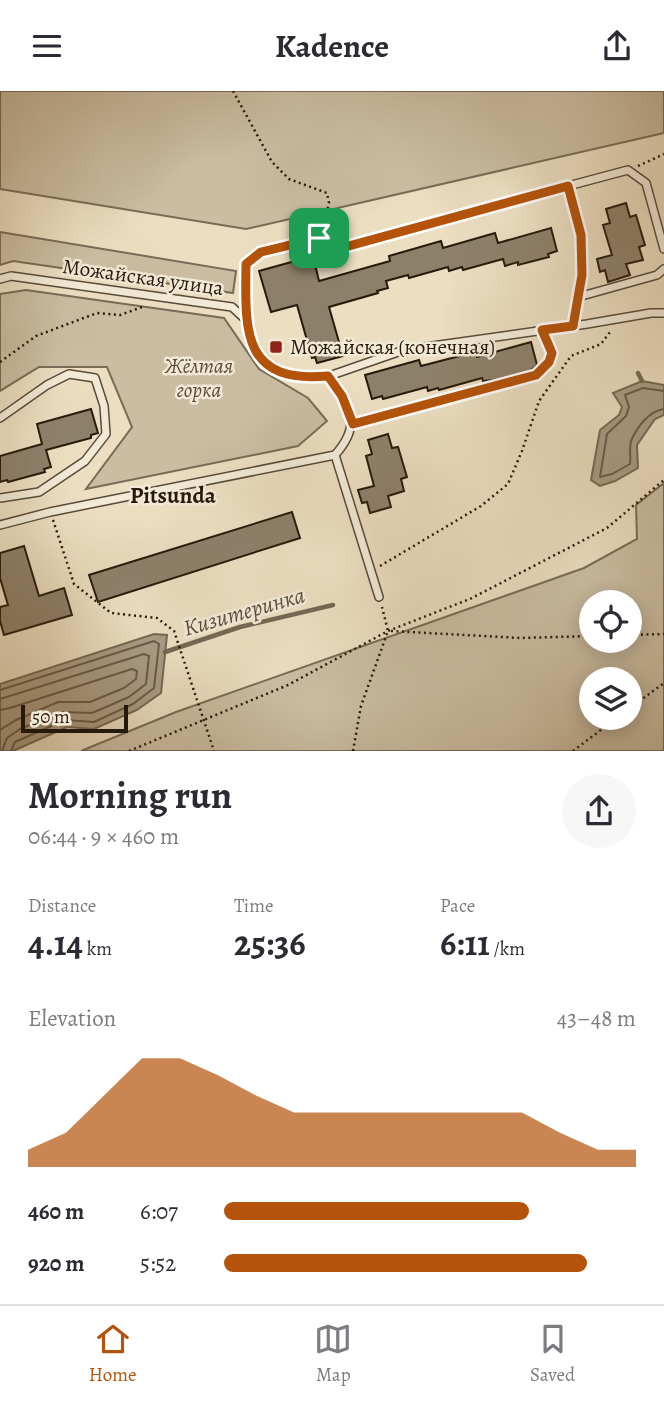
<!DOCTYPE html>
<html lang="en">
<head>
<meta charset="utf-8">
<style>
	:root { --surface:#fff; --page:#f7f7f7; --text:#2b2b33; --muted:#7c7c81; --line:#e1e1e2; --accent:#b45309 }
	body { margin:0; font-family:Alegreya,serif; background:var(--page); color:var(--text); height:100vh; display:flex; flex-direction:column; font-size:26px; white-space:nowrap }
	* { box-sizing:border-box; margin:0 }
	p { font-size:23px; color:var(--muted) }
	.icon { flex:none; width:38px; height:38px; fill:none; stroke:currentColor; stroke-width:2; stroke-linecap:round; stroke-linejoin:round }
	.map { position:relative; height:660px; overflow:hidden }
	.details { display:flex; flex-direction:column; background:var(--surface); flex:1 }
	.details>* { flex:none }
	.tools { position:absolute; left:579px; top:499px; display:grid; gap:14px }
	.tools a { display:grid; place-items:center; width:63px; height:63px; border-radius:50%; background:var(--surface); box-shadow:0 4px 18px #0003; font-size:35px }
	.scale { position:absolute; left:21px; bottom:18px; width:107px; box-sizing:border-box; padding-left:7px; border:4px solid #271a0c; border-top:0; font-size:19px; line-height:24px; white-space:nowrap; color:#271a0c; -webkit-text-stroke:5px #f2ead7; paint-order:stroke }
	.pin { position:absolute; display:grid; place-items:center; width:60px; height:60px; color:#fff; margin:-30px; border-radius:14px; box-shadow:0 4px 10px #0006 }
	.round { display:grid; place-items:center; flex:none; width:74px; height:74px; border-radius:37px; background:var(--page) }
	.head { display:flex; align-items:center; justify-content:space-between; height:119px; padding:0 28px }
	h1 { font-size:38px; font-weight:700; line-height:52px }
	.metrics { display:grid; grid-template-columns:repeat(3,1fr); gap:10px; height:119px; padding:7px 28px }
	.metrics div { display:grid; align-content:center }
	.metrics b { font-size:35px; font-weight:700 }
	.metrics small { font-size:19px; font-weight:400 }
	.metrics p { font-size:19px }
	.chart { height:196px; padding:14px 28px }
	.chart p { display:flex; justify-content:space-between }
	.chart svg { width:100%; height:126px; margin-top:7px; fill:var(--accent); opacity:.7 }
	ul { padding:0 28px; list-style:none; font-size:23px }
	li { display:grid; grid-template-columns:112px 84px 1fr; align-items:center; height:52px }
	li i { height:18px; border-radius:9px; background:var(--accent) }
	header { display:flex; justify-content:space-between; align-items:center; height:91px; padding:0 28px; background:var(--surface); font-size:32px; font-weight:700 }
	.dock { display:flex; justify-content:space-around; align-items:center; height:98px; border-top:2px solid var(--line); background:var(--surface); font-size:19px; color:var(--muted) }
	.dock a { display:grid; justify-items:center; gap:4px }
	.dock .active { color:var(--accent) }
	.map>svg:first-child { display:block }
	.green { fill:#cabda2; stroke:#786c57; stroke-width:2; fill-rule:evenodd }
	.water { fill:#a89b83; stroke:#746753; stroke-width:2 }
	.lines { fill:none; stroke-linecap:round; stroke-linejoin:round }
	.shore { stroke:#685a48; stroke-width:2 }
	.stream { stroke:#746753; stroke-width:4.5 }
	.building { fill:#8d806a; stroke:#271a0c; stroke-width:2 }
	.service-casing { stroke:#584b39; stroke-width:10 }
	.path { stroke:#271a0c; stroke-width:2.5; stroke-dasharray:2 3.5; stroke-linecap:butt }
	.service { stroke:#f2ead7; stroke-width:7 }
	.route-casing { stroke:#fff; stroke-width:14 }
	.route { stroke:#b45309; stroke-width:9 }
	.poi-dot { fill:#8f2418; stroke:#f2ead7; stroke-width:2.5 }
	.labels { text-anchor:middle; stroke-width:5; stroke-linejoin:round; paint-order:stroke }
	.street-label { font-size:21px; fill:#271a0c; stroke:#f2ead7 }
	.poi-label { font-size:21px; fill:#271a0c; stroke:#f2ead7; text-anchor:start }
	.park-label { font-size:21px; font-style:italic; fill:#584b39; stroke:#f2ead7 }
	.neighbourhood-label { font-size:23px; font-weight:bold; fill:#271a0c; stroke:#f2ead7 }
	.water-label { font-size:23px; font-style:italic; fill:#5b4e3c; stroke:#f2ead7 }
</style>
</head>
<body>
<header><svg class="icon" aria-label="menu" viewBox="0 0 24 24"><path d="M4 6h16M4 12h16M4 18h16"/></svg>Kadence<svg class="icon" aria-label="share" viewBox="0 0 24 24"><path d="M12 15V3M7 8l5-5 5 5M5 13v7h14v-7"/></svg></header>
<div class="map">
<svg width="664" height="660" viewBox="0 0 664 660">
	<rect width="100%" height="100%" fill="#ebdec1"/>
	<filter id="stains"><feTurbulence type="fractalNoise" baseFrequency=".00286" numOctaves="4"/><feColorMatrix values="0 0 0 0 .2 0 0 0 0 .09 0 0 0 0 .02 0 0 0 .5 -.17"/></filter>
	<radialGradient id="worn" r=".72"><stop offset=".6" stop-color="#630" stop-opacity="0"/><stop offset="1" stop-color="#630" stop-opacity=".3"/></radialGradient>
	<g class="green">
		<path d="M 0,0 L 664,0 L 664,42 L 246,138 L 0,98 Z"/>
		<path d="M 0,141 L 236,180 L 233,202 L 13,170 L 0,174 Z"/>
		<path d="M 26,199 L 224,227 L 259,278 L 308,307 L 327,330 L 298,355 L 86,398 L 132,336 L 107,276 L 39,276 L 0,300 L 0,203 Z"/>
		<path d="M 664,392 L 664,660 L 81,660 L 176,621 L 584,477 L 637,448 L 636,414 ZM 592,511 L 630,511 L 630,550 L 592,550 ZM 592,588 L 630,588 L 630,626 L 592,626 Z"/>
	</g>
	<g class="water">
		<path d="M 642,290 L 664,294 L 664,324 L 655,328 L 637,354 L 638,377 L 615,390 L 600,395 L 591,389 L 600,339 L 619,324 L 622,316 L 613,302 Z"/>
		<path d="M 154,543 L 167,544 L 161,602 L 137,619 L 94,638 L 67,636 L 13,660 L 0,660 L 0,593 Z"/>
	</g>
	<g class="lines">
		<g class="shore">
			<path d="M 664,300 L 643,297 L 625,304 L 629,316 L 626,325 L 607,343 L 600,386 L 612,383 L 630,373 C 631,366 629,357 631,350 C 637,336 649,320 664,318"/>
			<path d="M 0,599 L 154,550 L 159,553 L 154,597 L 133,613 L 94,631 L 65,629 L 15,651 L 11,660"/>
			<path d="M 0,608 L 144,563 L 149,565 L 146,593 L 129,606 L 92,622 L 62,621 L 20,638 L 7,647 L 2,660"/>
			<path d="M 0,619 L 10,617 L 132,578 L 137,580 L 136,588 L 124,597 L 90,611 L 58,611 L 16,629 L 0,639"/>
		</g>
		<g class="stream">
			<path d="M 638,282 L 642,290"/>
			<path d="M 165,561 L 240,536 L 333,514"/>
		</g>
	</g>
	<g class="building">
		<path d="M 626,112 L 630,126 L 636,124 L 645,154 L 639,156 L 643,169 L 626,173 L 630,184 L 608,191 L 605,179 L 600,181 L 597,168 L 612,164 L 603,134 L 610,132 L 606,118 Z"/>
		<path d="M 551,137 L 557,160 L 548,163 L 549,166 L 518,174 L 518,171 L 505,175 L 503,168 L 463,179 L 462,176 L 449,180 L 448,176 L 409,187 L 408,184 L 386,190 L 388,197 L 377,200 L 378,202 L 329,216 L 343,265 L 317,272 L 315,266 L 312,267 L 297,214 L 271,221 L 259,180 L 313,165 L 319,190 L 390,170 L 389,165 L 441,150 L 443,157 L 495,142 L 498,152 Z"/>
		<path d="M 531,251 L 537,274 L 531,279 L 494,289 L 483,290 L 482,287 L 439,299 L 438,297 L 428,300 L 427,296 L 383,308 L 382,305 L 372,308 L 365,284 L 419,269 L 421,275 L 475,261 L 477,266 Z"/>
		<path d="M 91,318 L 98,342 L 91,344 L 91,347 L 46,359 L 51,376 L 44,378 L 45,381 L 8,391 L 7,389 L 0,391 L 0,365 L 42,353 L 37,333 Z"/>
		<path d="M 388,343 L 392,357 L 398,356 L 407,386 L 401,388 L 404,400 L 388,405 L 391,416 L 370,422 L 367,411 L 362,412 L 358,399 L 374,395 L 366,365 L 372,363 L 368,349 Z"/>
		<path d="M 292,421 L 300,447 L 98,511 L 89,484 Z"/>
		<path d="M 24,455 L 39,505 L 64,497 L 72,524 L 4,544 L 0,530 L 0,516 L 8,514 L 0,487 L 0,462 Z"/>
	</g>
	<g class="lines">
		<g class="service-casing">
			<g id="service">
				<path d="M 0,188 L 11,185 L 232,216 L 245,228 L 255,260 L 269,276 L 303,287 L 329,285 L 404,259 L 587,233 L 651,222 L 664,222"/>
				<path d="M 578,206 L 657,184 L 664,178"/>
				<path d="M 245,228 L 246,173 L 260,161 L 319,147 L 336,150 L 345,156 L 568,95"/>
				<path d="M 573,235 L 582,184 L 581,144 L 568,95 L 628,79 L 646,92 L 664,158"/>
				<path d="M 0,327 L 47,294 L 69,283 L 95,287 L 104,315 L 106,343 L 85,370 L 39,401 L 0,407"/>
				<path d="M 353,333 L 536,284 L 549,271 L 552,262 L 542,239"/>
				<path d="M 335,364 L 379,506"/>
				<path d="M 0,434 L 50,421 L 335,364 C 363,333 350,316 329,285"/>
			</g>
		</g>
		<g class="path">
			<path d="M 233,0 L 272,71 L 289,88 L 327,102 L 329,112 L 323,138"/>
			<path d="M 638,75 L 664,63"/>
			<path d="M 0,271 L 36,245 L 97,222 L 120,224 L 145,215"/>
			<path d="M 53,429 L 74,493 L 111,522 L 157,527 L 174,540 L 214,660"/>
			<path d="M 380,475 L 481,415 L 508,393 L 522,360 L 539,310 L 571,265 L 601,253 L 610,241"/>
			<path d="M 391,540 L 520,547 L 592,545"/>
			<path d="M 630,544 L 664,543"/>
			<path d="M 630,617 L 664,592"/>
			<path d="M 129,660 L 288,594 L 388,540 L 470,508 L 607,437 L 664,389"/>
			<path d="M 353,660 L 361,615 L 388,540 L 382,516"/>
			<path d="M 573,660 L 618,626"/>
		</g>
		<use href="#service" class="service"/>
	</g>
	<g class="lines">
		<g class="route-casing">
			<path id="route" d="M 568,95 L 581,144 L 582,184 L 573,235 L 542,239 L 552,262 L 549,271 L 536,284 L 353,333 L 342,305 L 328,285 C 242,293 245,240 246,173 L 261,161 L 319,147 L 336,150 L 345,156 Z"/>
		</g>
		<use href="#route" class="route"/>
	</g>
	<rect class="poi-dot" x="269" y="249" width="14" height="14" rx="3.5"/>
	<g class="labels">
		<g class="street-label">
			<text transform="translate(143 186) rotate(8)" y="7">Можайская улица</text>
		</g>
		<g class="poi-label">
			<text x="290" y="263">Можайская (конечная)</text>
		</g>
		<g class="park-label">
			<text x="199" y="282">Жёлтая<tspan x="199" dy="24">горка</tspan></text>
		</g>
		<g class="neighbourhood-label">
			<text x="173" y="412">Pitsunda</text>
		</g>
		<g class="water-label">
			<text transform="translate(244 520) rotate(-16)" y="8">Кизитеринка</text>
		</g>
	</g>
	<rect width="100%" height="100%" filter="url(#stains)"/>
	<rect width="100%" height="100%" fill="url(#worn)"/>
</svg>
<div class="tools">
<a><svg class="icon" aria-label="locate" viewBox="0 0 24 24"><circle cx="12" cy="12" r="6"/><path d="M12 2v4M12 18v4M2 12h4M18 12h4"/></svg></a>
<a><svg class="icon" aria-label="layers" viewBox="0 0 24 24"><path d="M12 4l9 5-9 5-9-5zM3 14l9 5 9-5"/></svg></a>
</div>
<div class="scale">50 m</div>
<div class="pin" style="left:319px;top:147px;background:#1e9e55"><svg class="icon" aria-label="arrive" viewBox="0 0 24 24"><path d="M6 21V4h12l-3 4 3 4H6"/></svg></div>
</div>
<section class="details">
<div class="head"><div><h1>Morning run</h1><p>06:44 · 9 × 460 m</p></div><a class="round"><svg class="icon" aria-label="share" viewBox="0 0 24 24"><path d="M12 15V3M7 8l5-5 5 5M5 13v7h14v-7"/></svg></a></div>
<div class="metrics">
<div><p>Distance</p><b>4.14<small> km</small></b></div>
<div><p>Time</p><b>25:36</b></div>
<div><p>Pace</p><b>6:11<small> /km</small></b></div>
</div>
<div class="chart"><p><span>Elevation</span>43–48 m</p>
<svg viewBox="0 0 160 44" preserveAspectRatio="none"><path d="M0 44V38L10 32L20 19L30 6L40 6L50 12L60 19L70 25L80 25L90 25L100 25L110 25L120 25L130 25L140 32L150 38L160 38V44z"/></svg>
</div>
<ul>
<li><b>460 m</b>6:07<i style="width:74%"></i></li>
<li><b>920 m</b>5:52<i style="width:88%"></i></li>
</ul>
</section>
<nav class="dock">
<a class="active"><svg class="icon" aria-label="home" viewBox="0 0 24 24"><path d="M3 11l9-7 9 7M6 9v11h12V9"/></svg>Home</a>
<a><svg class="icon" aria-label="map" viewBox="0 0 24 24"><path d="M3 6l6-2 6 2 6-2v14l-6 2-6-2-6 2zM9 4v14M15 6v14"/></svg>Map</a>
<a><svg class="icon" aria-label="saved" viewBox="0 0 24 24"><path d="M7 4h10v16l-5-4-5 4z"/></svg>Saved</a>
</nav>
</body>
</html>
